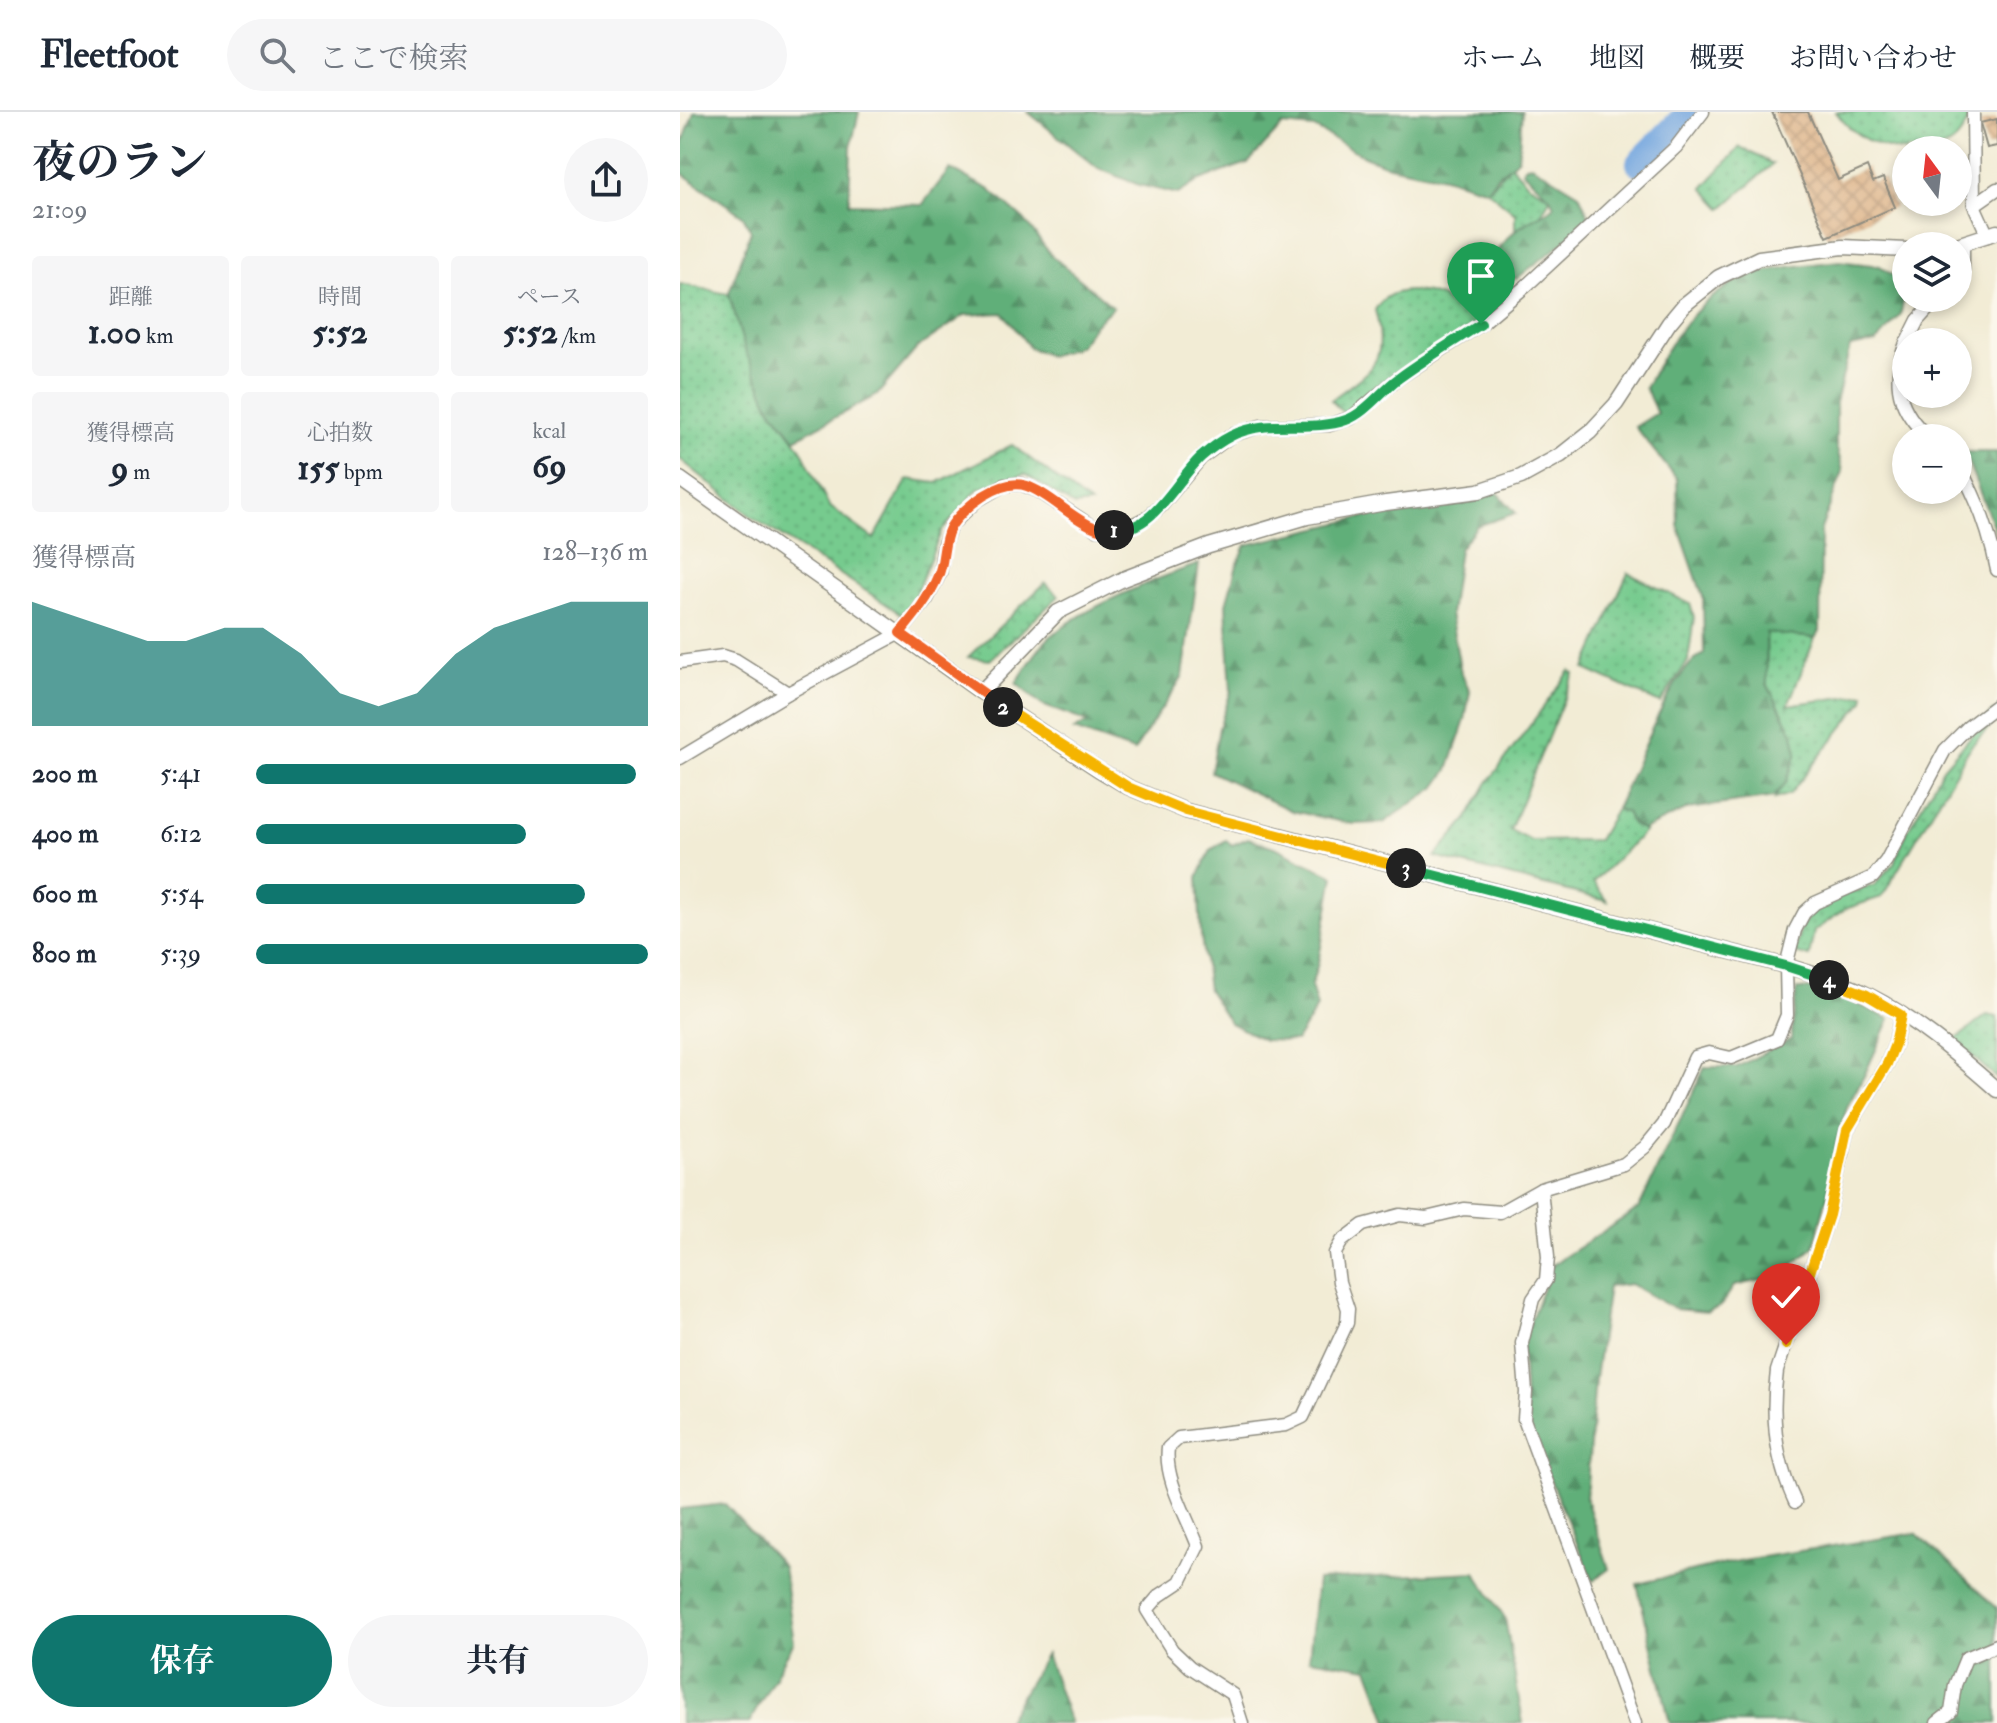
<!DOCTYPE html>
<html lang="ja">
<head>
<meta charset="utf-8">
<style>
	:root { --surface:#fff; --page:#f6f6f7; --text:#1f2937; --muted:#747a83; --line:#e0e1e3; --accent:#0f766e }
	body { margin:0; font-family:"IM FELL Double Pica","Noto Serif JP",serif; background:var(--page); color:var(--text); height:100vh; display:flex; flex-direction:column; font-size:30px; white-space:nowrap }
	* { box-sizing:border-box; margin:0 }
	p { font-size:26px; color:var(--muted) }
	.icon { flex:none; width:44px; height:44px; fill:none; stroke:currentColor; stroke-width:2; stroke-linecap:round; stroke-linejoin:round }
	.map { position:relative; flex:1; overflow:hidden }
	.drawer { display:flex; flex-direction:column; background:var(--surface); width:680px }
	.drawer>* { flex:none }
	.needle { width:52px; rotate:345deg }
	.tools { position:absolute; left:1212px; top:24px; display:grid; gap:16px }
	.tools a { display:grid; place-items:center; width:80px; height:80px; border-radius:50%; background:var(--surface); box-shadow:0 4px 12px #0003; font-size:40px }
	.pin { position:absolute; display:grid; place-items:center; width:68px; height:68px; color:#fff; margin:-82px -34px; border-radius:50% 50% 50% 0; rotate:-45deg; box-shadow:0 0 8px #0007 }
	.pin .icon { rotate:45deg }
	.km { position:absolute; width:40px; height:40px; margin:-20px; border-radius:50%; background:#222; color:#fff; font-size:22px; line-height:40px; text-align:center }
	.round { display:grid; place-items:center; flex:none; width:84px; height:84px; border-radius:42px; background:var(--page) }
	.summary { display:flex; align-items:center; justify-content:space-between; height:136px; padding:0 32px }
	h1 { font-size:44px; font-weight:700; line-height:60px }
	.metrics { display:grid; grid-template-columns:repeat(3,1fr); gap:12px; height:136px; padding:8px 32px }
	.metrics div { display:grid; align-content:center; border-radius:8px; background:var(--page); text-align:center }
	.metrics b { font-size:34px; font-weight:700 }
	.metrics small { font-size:22px; font-weight:400 }
	.metrics p { font-size:22px }
	.chart { height:224px; padding:16px 32px }
	.chart p { display:flex; justify-content:space-between }
	.chart svg { width:100%; height:144px; margin-top:8px; fill:var(--accent); opacity:.7 }
	.action { display:flex; gap:16px; margin-top:auto; padding:16px 32px }
	.action a { flex:1; height:92px; border-radius:48px; background:var(--accent); color:#fff; font-size:32px; font-weight:700; line-height:92px; text-align:center }
	.action a+a { background:var(--page); color:var(--text) }
	ul { padding:0 32px; list-style:none; font-size:26px }
	li { display:grid; grid-template-columns:128px 96px 1fr; align-items:center; height:60px }
	li i { height:20px; border-radius:10px; background:var(--accent) }
	header { display:flex; align-items:center; gap:48px; box-sizing:border-box; height:112px; padding:0 40px; background:var(--surface); border-bottom:2px solid var(--line) }
	header strong { font-size:38px }
	nav { display:flex; gap:44px; margin-inline-start:auto; font-size:28px }
	.search { width:560px; height:72px; background:var(--page); display:flex; align-items:center; gap:20px; box-sizing:border-box; padding:0 28px; border-radius:44px; color:var(--muted); font-size:30px }
	main { display:flex; flex:1; min-height:0 }
	.map>svg:first-child { display:block }
	.grass { fill:url(#grass-dots); stroke:#507b5c; stroke-width:2 }
	.forest { fill:url(#forest-firs); stroke:#466d52; stroke-width:2 }
	.lines { fill:none; stroke-linecap:round; stroke-linejoin:round }
	.river { stroke:#73a6df; stroke-width:26 }
	.building { fill:url(#building-cross-hatch) }
	.minor-casing { stroke:#8e8c80; stroke-width:15 }
	.tertiary-casing { stroke:#8e8c80; stroke-width:17 }
	.minor { stroke:#fff; stroke-width:12 }
	.tertiary { stroke:#fff; stroke-width:14 }
	.split-1-casing { stroke:#fff; stroke-width:16 }
	.split-2-casing { stroke:#fff; stroke-width:16 }
	.split-3-casing { stroke:#fff; stroke-width:16 }
	.split-4-casing { stroke:#fff; stroke-width:16 }
	.split-5-casing { stroke:#fff; stroke-width:16 }
	.split-1 { stroke:#22a559; stroke-width:10 }
	.split-2 { stroke:#f0652b; stroke-width:10 }
	.split-3 { stroke:#f5b400; stroke-width:10 }
	.split-4 { stroke:#22a559; stroke-width:10 }
	.split-5 { stroke:#f5b400; stroke-width:10 }
</style>
</head>
<body>
<header>
<strong>Fleetfoot</strong>
<div class="search"><svg class="icon" aria-label="search" viewBox="0 0 24 24"><circle cx="10" cy="10" r="6"/><path d="M15 15l6 6"/></svg>ここで検索</div>
<nav><a>ホーム</a><a>地図</a><a>概要</a><a>お問い合わせ</a></nav>
</header>
<main>
<section class="drawer">
<div class="summary"><div><h1>夜のラン</h1><p>21:09</p></div><a class="round"><svg class="icon" aria-label="share" viewBox="0 0 24 24"><path d="M12 15V3M7 8l5-5 5 5M5 13v7h14v-7"/></svg></a></div>
<div class="metrics">
<div><p>距離</p><b>1.00<small> km</small></b></div>
<div><p>時間</p><b>5:52</b></div>
<div><p>ペース</p><b>5:52<small> /km</small></b></div>
</div>
<div class="metrics">
<div><p>獲得標高</p><b>9<small> m</small></b></div>
<div><p>心拍数</p><b>155<small> bpm</small></b></div>
<div><p>kcal</p><b>69</b></div>
</div>
<div class="chart"><p><span>獲得標高</span>128–136 m</p>
<svg viewBox="0 0 160 44" preserveAspectRatio="none"><path d="M0 44V6L10 10L20 14L30 18L40 18L50 14L60 14L70 22L80 34L90 38L100 34L110 22L120 14L130 10L140 6L150 6L160 6V44z"/></svg>
</div>
<ul>
<li><b>200 m</b>5:41<i style="width:97%"></i></li>
<li><b>400 m</b>6:12<i style="width:69%"></i></li>
<li><b>600 m</b>5:54<i style="width:84%"></i></li>
<li><b>800 m</b>5:39<i style="width:100%"></i></li>
</ul>
<div class="action"><a>保存</a><a>共有</a></div>
</section>
<div class="map">
<svg width="1317" height="1611" viewBox="0 0 1317 1611">
	<defs>
		<pattern id="grass-dots" width="8" height="8" patternUnits="userSpaceOnUse" patternTransform="scale(2)"><rect width="8" height="8" fill="#76cb8e"/><path d="M2 2h.1M6 6h.1" fill="none" stroke="#66ae7b" stroke-width="1.8" stroke-linecap="round"/></pattern>
		<pattern id="forest-firs" width="22" height="20" patternUnits="userSpaceOnUse" patternTransform="scale(2)"><rect width="22" height="20" fill="#60af79"/><path d="M5 1l3.5 6h-7zM16 11l3.5 6h-7z" fill="#4f8f63"/></pattern>
		<pattern id="building-cross-hatch" width="8" height="8" patternUnits="userSpaceOnUse" patternTransform="scale(2)"><rect width="8" height="8" fill="#e0b991"/><path d="M0 0l8 8M0 8l8-8" fill="none" stroke="#c09f7d"/></pattern>
	</defs>
	<rect width="100%" height="100%" fill="#fbf7ec"/>
	<filter id="ink" filterUnits="userSpaceOnUse"><feTurbulence type="fractalNoise" baseFrequency=".0125" numOctaves="2"/><feDisplacementMap in="SourceGraphic" scale="16" xChannelSelector="R" yChannelSelector="G"/><feConvolveMatrix kernelMatrix="1 2 1 2 8 2 1 2 1" color-interpolation-filters="sRGB"/></filter>
	<filter id="wash" filterUnits="userSpaceOnUse"><feTurbulence type="fractalNoise" baseFrequency=".006" numOctaves="4" result="noise"/><feDisplacementMap in="SourceGraphic" scale="32" xChannelSelector="R" yChannelSelector="G"/><feGaussianBlur stdDeviation="1.8" result="paint"/><feColorMatrix in="noise" values="0 0 0 0 0 0 0 0 0 0 0 0 0 0 0 0 0 1.4 0 .05"/><feComposite in="paint" operator="in"/></filter>
	<g filter="url(#wash)">
		<rect width="100%" height="100%" fill="#f2ecd5"/>
		<g class="grass">
			<path d="M 1156,0 L 1291,0 C 1278,40 1263,38 1226,38 L 1226,40 C 1197,36 1173,25 1156,0 Z"/>
			<path d="M 1060,35 L 1093,52 L 1042,96 L 1023,76 Z"/>
			<path d="M 831,53 L 849,73 L 871,85 L 861,102 L 835,120 L 835,101 L 807,78 Z"/>
			<path d="M 0,172 L 48,182 L 90,295 L 120,335 L 149,394 L 194,427 L 228,367 L 257,371 L 332,333 L 410,392 L 394,394 L 345,362 L 298,377 L 261,420 L 226,505 L 72,405 L 0,347 Z"/>
			<path d="M 833,175 L 822,191 L 669,307 L 651,288 C 690,258 710,252 695,198 C 709,173 740,177 763,186 L 767,191 C 779,193 795,197 806,193 C 816,189 822,178 833,175 Z"/>
			<path d="M 948,461 L 1010,492 L 1014,505 L 1008,549 L 980,591 L 905,557 Z"/>
			<path d="M 365,471 L 379,484 L 310,548 L 288,545 Z"/>
			<path d="M 1086,520 L 1135,526 L 1108,593 L 1185,582 L 1184,588 L 1110,682 L 1095,687 L 1117,641 L 1104,603 L 1087,572 Z"/>
			<path d="M 890,559 L 894,562 L 830,718 L 851,729 L 918,728 L 936,697 L 946,700 L 952,712 L 965,719 L 913,770 L 927,789 L 755,745 L 788,706 L 807,672 Z"/>
			<path d="M 1313,599 L 1317,599 L 1317,607 L 1291,634 L 1202,785 L 1165,797 L 1134,819 L 1129,845 L 1115,841 L 1120,818 L 1133,798 L 1163,783 L 1195,773 L 1214,751 L 1228,718 L 1263,656 Z"/>
			<path d="M 1307,903 L 1317,905 L 1317,967 L 1275,928 Z"/>
		</g>
		<g class="forest">
			<path d="M 14,0 L 179,0 L 171,35 L 169,91 L 242,93 L 270,57 L 309,77 L 344,108 L 372,144 L 433,195 L 415,212 L 399,234 L 370,244 L 350,236 L 323,201 L 285,203 L 238,235 L 197,283 L 115,327 L 90,295 L 65,238 L 49,181 L 71,119 L 63,104 L 0,60 L 0,39 Z"/>
			<path d="M 348,0 L 842,0 L 838,47 L 817,64 L 807,78 L 764,65 L 709,54 L 684,44 L 634,16 L 603,13 L 568,51 L 520,68 L 498,82 L 459,73 L 417,56 Z"/>
			<path d="M 852,53 L 899,82 L 910,106 L 893,123 L 836,167 L 809,158 C 813,135 836,115 858,104 C 865,100 868,100 874,94 L 870,85 L 842,59 L 846,54 Z"/>
			<path d="M 1159,149 L 1200,154 L 1215,165 L 1226,179 L 1220,204 L 1196,230 L 1170,235 L 1156,290 L 1156,333 L 1163,359 L 1141,417 L 1140,519 L 1135,526 L 1086,521 L 1087,572 L 1113,621 L 1117,641 L 1106,671 L 1094,685 L 1008,697 L 963,718 L 952,712 L 946,700 L 936,697 C 953,664 992,553 1024,542 L 1023,485 L 998,413 L 997,367 L 955,315 L 977,301 L 965,276 C 988,232 1014,189 1062,167 C 1088,155 1130,153 1159,149 Z"/>
			<path d="M 1284,340 L 1317,340 L 1317,424 Z"/>
			<path d="M 817,380 L 836,401 L 797,414 L 779,437 L 770,502 L 781,561 L 790,579 L 785,608 L 768,658 L 755,676 L 703,711 L 673,712 L 612,699 L 531,660 L 539,616 L 551,579 L 546,492 L 557,453 L 566,433 L 693,403 L 792,390 Z"/>
			<path d="M 519,452 L 503,564 L 454,639 L 394,618 L 408,610 L 362,593 L 336,571 C 346,557 356,538 369,526 C 402,496 477,466 519,452 Z"/>
			<path d="M 568,726 L 597,736 L 654,764 L 638,851 L 631,874 L 637,895 L 616,929 L 584,928 L 550,911 L 528,878 L 521,824 L 518,765 L 531,738 L 546,728 L 552,733 Z"/>
			<path d="M 1117,877 L 1145,877 L 1210,907 L 1184,964 L 1168,993 L 1157,1027 L 1148,1081 L 1134,1135 L 1099,1164 L 1054,1174 L 1040,1195 L 1027,1200 L 995,1197 L 950,1172 L 928,1175 L 915,1266 L 906,1387 L 929,1457 L 913,1469 L 846,1311 L 842,1231 L 872,1153 L 959,1096 L 1025,955 L 1057,955 L 1111,927 Z"/>
			<path d="M 45,1392 L 103,1455 L 114,1530 L 69,1611 L 0,1611 L 0,1397 Z"/>
			<path d="M 1236,1421 L 1317,1496 L 1317,1611 L 990,1611 L 957,1472 L 1062,1448 Z"/>
			<path d="M 795,1460 L 825,1506 L 843,1611 L 709,1611 L 688,1556 L 629,1547 L 637,1468 Z"/>
			<path d="M 366,1542 L 390,1611 L 325,1611 Z"/>
		</g>
		<g class="lines">
			<path class="river" d="M 959,51 L 1009,0"/>
		</g>
		<g id="blocks">
			<g class="building">
				<path d="M 1092,0 L 1128,0 L 1158,68 L 1187,55 L 1193,70 L 1203,66 L 1215,95 L 1147,125 Z"/>
				<path d="M 1317,7 L 1317,34 L 1307,36 L 1300,11 Z"/>
			</g>
		</g>
	</g>
	<g filter="url(#ink)">
		<use href="#blocks" fill-opacity="0" stroke="#8e8c80" stroke-width="2"/>
		<g class="lines">
			<g class="minor-casing">
				<g id="minor">
					<path d="M 1293,0 L 1294,93 L 1308,124"/>
					<path d="M 1294,93 L 1317,77"/>
					<path d="M 1278,164 L 1283,158 L 1283,132"/>
					<path d="M 1227,230 L 1238,208 L 1258,186"/>
					<path d="M 1226,231 C 1211,270 1218,298 1249,326"/>
					<path d="M 1278,353 C 1297,386 1310,421 1317,458"/>
					<path d="M 0,550 L 43,544 L 56,548 L 108,581"/>
					<path d="M 0,646 L 108,581 L 220,521 L 247,487 L 260,461 L 264,432 L 271,413 L 296,389 L 324,373 L 341,372 L 356,378 L 416,417 L 442,418 L 468,405 L 481,394 L 521,346 L 552,323 L 581,314 L 649,313 L 671,306 L 717,267 L 801,212 L 846,174 L 996,35 L 1023,0"/>
					<path d="M 861,1077 L 868,1145 L 866,1168 L 853,1187 L 842,1231 L 846,1280 L 844,1307 L 955,1611"/>
					<path d="M 1115,1390 C 1095,1348 1091,1304 1097,1259 L 1149,1103 L 1167,1018 L 1207,952 L 1215,932 L 1221,903"/>
					<path d="M 562,1611 L 553,1583 L 510,1555 L 492,1538 L 467,1498 L 479,1484 L 500,1470 L 518,1434 C 507,1404 484,1367 488,1336 L 499,1326 L 606,1313 L 623,1305 L 667,1211 L 668,1197 L 659,1170 L 655,1141 L 662,1129 L 683,1113 L 720,1103 L 746,1106 L 784,1097 L 820,1100 L 861,1077 L 944,1052 L 965,1035 L 984,1012 L 1015,945 L 1029,941 L 1051,946 L 1097,927 L 1107,903 L 1106,854 L 1115,818 L 1124,801 L 1135,791 L 1193,765 L 1206,749 L 1265,638 L 1288,615 L 1317,593"/>
					<path d="M 1257,1611 L 1271,1600 L 1275,1573 L 1286,1546 L 1317,1533"/>
				</g>
			</g>
			<g class="tertiary-casing">
				<g id="tertiary">
					<path d="M 1274,134 L 1317,120"/>
					<path d="M 0,367 L 301,580 L 418,657 L 448,675 L 506,699 L 1106,854 C 1133,862 1162,870 1188,883 C 1236,907 1277,943 1317,978"/>
					<path d="M 301,580 L 378,500 L 443,467 L 529,434 L 627,405 L 706,391 L 799,379 L 841,365 L 881,343 L 910,320 L 936,292 L 989,211 L 1004,193 L 1039,165 L 1079,146 L 1163,135 L 1226,138"/>
				</g>
			</g>
			<use href="#minor" class="minor"/>
			<use href="#tertiary" class="tertiary"/>
		</g>
	</g>
	<g class="lines" filter="url(#ink)">
		<g class="split-1-casing">
			<path id="split-1" d="M 434,418 C 474,420 496,368 521,345 C 529,338 541,329 551,324 C 587,305 629,321 666,308 C 686,301 702,278 719,266 C 745,247 773,230 801,212"/>
		</g>
		<g class="split-2-casing">
			<path id="split-2" d="M 323,595 L 220,521 C 235,503 249,486 258,464 C 265,449 262,432 270,416 C 282,395 322,365 347,374 C 372,383 391,407 416,416 C 421,418 428,418 434,418"/>
		</g>
		<g class="split-3-casing">
			<path id="split-3" d="M 323,595 L 448,675 L 506,699 L 726,756"/>
		</g>
		<g class="split-4-casing">
			<path id="split-4" d="M 726,756 L 1106,854 L 1149,868"/>
		</g>
		<g class="split-5-casing">
			<path id="split-5" d="M 1106,1233 L 1149,1103 L 1167,1018 L 1207,952 L 1215,932 L 1221,903 L 1187,883 L 1149,868"/>
		</g>
		<use href="#split-1" class="split-1"/>
		<use href="#split-2" class="split-2"/>
		<use href="#split-3" class="split-3"/>
		<use href="#split-4" class="split-4"/>
		<use href="#split-5" class="split-5"/>
	</g>
</svg>
<div class="tools">
<a><svg class="needle" viewBox="-14 -14 28 28"><path d="M0-13l5 13h-10z" fill="#e53935"/><path d="M0 13l5-13h-10z" fill="#747a83"/></svg></a>
<a><svg class="icon" aria-label="layers" viewBox="0 0 24 24"><path d="M12 4l9 5-9 5-9-5zM3 14l9 5 9-5"/></svg></a>
<a>+</a>
<a>−</a>
</div>
<div class="pin" style="left:801px;top:212px;background:#1e9e55"><svg class="icon" aria-label="arrive" viewBox="0 0 24 24"><path d="M6 21V4h12l-3 4 3 4H6"/></svg></div>
<div class="pin" style="left:1106px;top:1233px;background:#d93025"><svg class="icon" aria-label="check" viewBox="0 0 24 24"><path d="M5 12l5 5 9-10"/></svg></div>
<b class="km" style="left:434px;top:418px">1</b>
<b class="km" style="left:323px;top:595px">2</b>
<b class="km" style="left:726px;top:756px">3</b>
<b class="km" style="left:1149px;top:868px">4</b>
</div>
</main>
</body>
</html>
